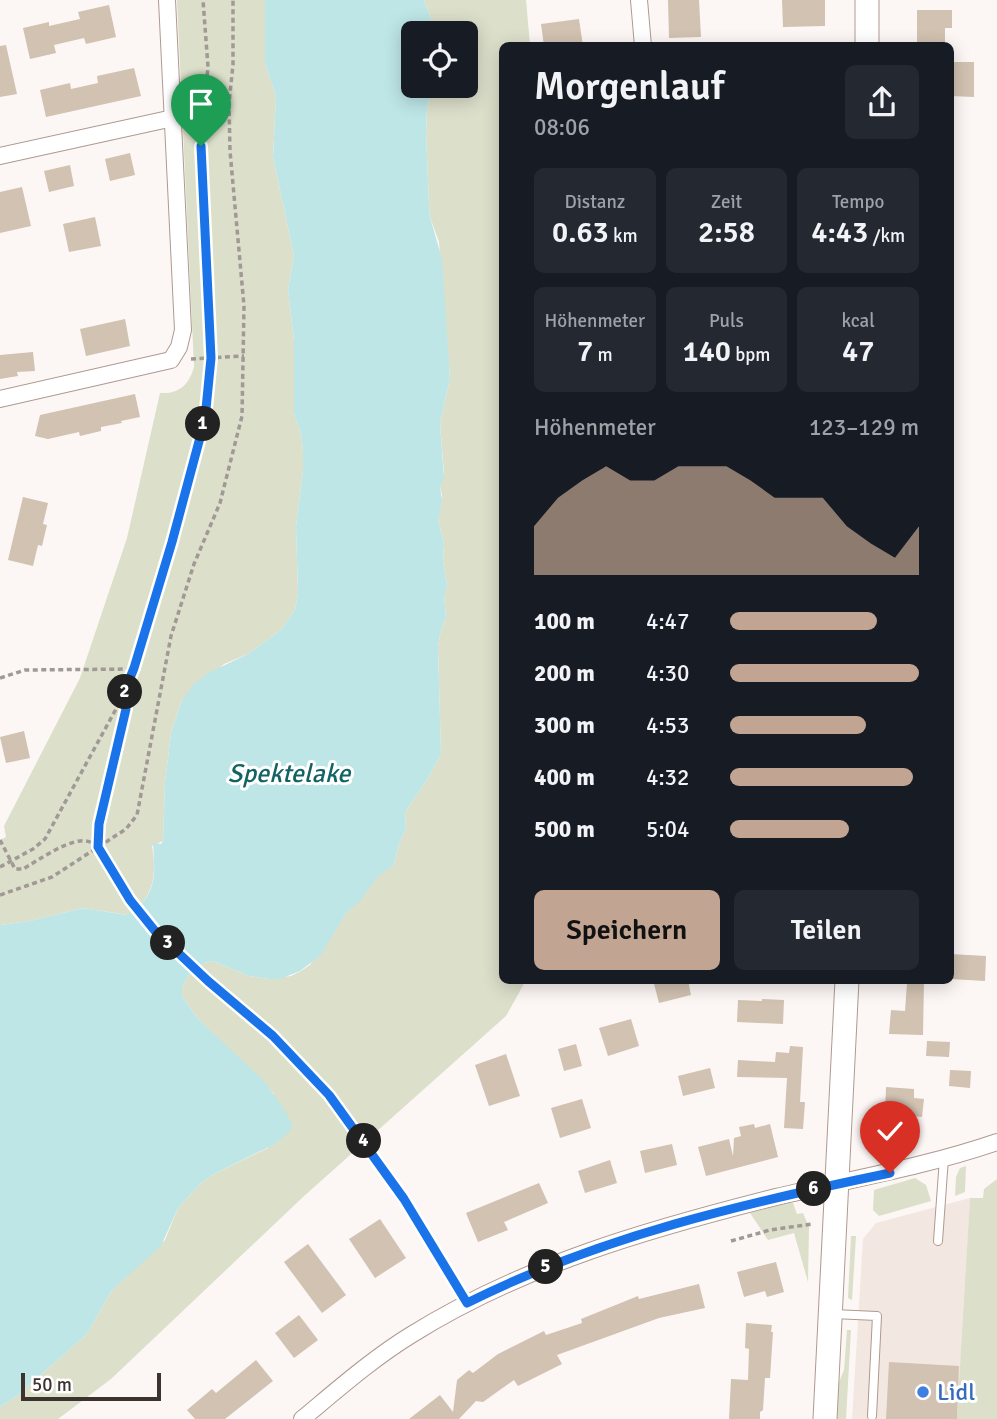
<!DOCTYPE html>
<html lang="de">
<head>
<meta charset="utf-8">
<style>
	:root { --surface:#171b24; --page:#242831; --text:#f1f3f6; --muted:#9ea1a6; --accent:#c1a491 }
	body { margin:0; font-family:Signika,sans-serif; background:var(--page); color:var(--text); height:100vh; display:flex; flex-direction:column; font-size:26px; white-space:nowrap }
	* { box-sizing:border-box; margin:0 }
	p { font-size:23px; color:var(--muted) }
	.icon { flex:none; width:38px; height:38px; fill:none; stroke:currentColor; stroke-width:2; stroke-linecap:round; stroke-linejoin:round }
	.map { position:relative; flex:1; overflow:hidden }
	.panel { position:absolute; left:499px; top:42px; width:455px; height:942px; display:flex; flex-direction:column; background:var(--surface); border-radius:10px; box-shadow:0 4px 18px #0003 }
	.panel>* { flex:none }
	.tools { position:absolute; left:401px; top:21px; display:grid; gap:14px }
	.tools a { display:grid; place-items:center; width:77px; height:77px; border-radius:10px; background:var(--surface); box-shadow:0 4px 18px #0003; font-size:35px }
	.scale { position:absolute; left:21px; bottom:18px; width:140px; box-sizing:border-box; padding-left:7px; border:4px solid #3c332f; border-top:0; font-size:19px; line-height:24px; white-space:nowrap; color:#3c332f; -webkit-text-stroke:5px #fff; paint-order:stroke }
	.pin { position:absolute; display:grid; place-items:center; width:60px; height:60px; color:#fff; margin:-72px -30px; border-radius:50% 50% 50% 0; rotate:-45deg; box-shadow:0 0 7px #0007 }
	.pin .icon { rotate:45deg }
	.km { position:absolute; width:35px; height:35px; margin:-18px; border-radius:50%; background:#222; color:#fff; font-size:19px; line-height:35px; text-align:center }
	.round { display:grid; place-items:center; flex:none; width:74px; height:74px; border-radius:10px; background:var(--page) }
	.head { display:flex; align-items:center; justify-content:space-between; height:119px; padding:0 35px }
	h1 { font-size:38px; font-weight:600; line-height:52px }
	.figures { display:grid; grid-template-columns:repeat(3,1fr); gap:10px; height:119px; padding:7px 35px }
	.figures div { display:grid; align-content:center; border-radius:10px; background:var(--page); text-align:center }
	.figures b { font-size:30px; font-weight:600 }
	.figures small { font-size:19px; font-weight:400 }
	.figures p { font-size:19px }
	.chart { height:196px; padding:14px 35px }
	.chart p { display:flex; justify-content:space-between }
	.chart svg { width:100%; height:126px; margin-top:7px; fill:var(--accent); opacity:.7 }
	.button { display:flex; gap:14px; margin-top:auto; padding:14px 35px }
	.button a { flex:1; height:80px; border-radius:10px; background:var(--accent); color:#111; font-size:28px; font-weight:600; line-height:80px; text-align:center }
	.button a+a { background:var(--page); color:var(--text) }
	ul { padding:0 35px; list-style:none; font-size:23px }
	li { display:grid; grid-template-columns:112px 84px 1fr; align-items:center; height:52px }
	li i { height:18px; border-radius:9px; background:var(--accent) }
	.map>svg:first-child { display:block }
	.built { fill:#f3e7e2 }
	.green { fill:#dcdfca }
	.water { fill:#bee6e7 }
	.building { fill:#d1c2b1 }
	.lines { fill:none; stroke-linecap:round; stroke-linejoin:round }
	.lane-casing { stroke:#af9990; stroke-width:10 }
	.street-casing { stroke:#af9990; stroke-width:18 }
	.secondary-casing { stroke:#af9990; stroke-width:25 }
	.path { stroke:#a09996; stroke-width:3.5; stroke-dasharray:5 3.5; stroke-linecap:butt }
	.lane { stroke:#fff; stroke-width:8 }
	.street { stroke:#fff; stroke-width:16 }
	.secondary { stroke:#fff; stroke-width:23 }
	.route-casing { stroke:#fff; stroke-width:14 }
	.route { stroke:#1a73e8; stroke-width:9 }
	.shop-dot { fill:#3f7fe0; stroke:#fff; stroke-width:2.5 }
	.labels { text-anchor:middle; stroke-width:6; stroke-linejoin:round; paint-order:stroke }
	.shop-label { font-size:24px; fill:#366cbe; stroke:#fff; text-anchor:start }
	.water-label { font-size:26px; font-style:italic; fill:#136364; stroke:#fff }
</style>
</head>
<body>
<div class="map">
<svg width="997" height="1419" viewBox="0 0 997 1419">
	<rect width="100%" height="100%" fill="#fcf7f5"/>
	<path class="built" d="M 970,1198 L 959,1419 L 852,1419 L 863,1239 L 876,1223 Z"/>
	<g class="green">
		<path d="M 177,0 L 265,0 L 265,63 L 276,97 L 273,157 L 294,256 L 288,290 L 294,341 L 294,414 L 301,433 L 303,452 L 303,471 L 296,527 L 298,594 L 295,610 L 281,630 L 248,654 L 224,664 L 182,700 L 171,733 L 165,783 L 163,841 L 152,846 C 157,875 154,898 128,915 L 83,908 L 30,921 L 0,925 L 0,840 L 6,837 L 4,826 L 80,678 L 127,538 L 160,393 C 179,394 189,385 194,367 Z"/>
		<path d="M 424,0 L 526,0 L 530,45 L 502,46 L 502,980 L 526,980 L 506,1016 L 303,1197 L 111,1379 L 58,1419 L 0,1419 L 0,1407 L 18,1395 L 87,1334 L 112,1290 L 165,1240 L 178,1208 L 201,1183 L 214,1174 L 268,1148 L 274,1094 L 198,1019 L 182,996 L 182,987 L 189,975 L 205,963 L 213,961 L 249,976 L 268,979 L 291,976 L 301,971 L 310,965 L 346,913 L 377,876 L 394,865 L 399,844 L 406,828 L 405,812 L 427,780 L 441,754 L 438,647 L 440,634 L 446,617 L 444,595 L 447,585 L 443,562 L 444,544 L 438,519 L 442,495 L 440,487 L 444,473 L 440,423 L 450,378 L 439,242 L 430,217 L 429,205 L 426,133 L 427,109 L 432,86 L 466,86 L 466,33 L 434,33 L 433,24 Z"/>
		<path d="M 966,1166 L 965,1192 L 955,1196 L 956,1177 L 960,1168 Z"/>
		<path d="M 915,1178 L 926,1185 L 931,1201 L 879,1216 L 873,1210 L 874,1190 Z"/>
		<path d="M 997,1179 L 997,1419 L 957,1419 L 970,1198 L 983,1198 L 984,1189 Z"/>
		<path d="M 790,1202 L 793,1203 L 797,1214 L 803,1213 L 809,1227 L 808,1282 L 794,1233 L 768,1240 L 750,1213 Z"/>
		<path d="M 851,1236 L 856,1236 L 852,1300 L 848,1298 Z"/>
		<path d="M 847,1330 L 851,1330 L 846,1419 L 833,1419 L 835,1392 L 844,1370 Z"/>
	</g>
	<path class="water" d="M 265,0 L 424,0 L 433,24 L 434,33 L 413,33 L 413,86 L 432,86 L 427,109 L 426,133 L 429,205 L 430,217 L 442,259 L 450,378 L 440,423 L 444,478 L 440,487 L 442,501 L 438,519 L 444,544 L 443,562 L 447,585 L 444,596 L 446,617 L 440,634 L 438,647 L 441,754 L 427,780 L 405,812 L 406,828 L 399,844 L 394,865 L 377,877 L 361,900 L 346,913 L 320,956 L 300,971 L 280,979 L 268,979 L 249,976 L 213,961 L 205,963 L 189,975 L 182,987 L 182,996 L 198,1019 L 264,1081 L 284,1109 L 292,1124 L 290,1131 L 275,1144 L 214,1174 L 201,1183 L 178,1208 L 161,1246 L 112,1290 L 87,1334 L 18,1395 L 0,1407 L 0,925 L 30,921 L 83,908 L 127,915 C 158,895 155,875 153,843 L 161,844 L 163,841 L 165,783 L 171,733 L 182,700 L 194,684 L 208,673 L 248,654 L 281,630 L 295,610 L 298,594 L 296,527 L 303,471 L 303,452 L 301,433 L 294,414 L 294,341 L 288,290 L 294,256 L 273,157 L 276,97 L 265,63 Z"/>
	<g class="building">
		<path d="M 668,0 L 699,0 L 701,37 L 669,38 Z"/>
		<path d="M 782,0 L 825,0 L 825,26 L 783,27 Z"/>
		<path d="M 109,5 L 116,37 L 86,44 L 84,38 L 54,45 L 56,53 L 30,59 L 23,28 L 49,22 L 49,26 L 80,19 L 78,12 Z"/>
		<path d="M 917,10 L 952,10 L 952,28 L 945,28 L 945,44 L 917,44 Z"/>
		<path d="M 579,19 L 583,46 L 544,46 L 541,24 Z"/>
		<path d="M 6,45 L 17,94 L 0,97 L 0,46 Z"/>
		<path d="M 950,62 L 974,62 L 974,97 L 950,96 Z"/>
		<path d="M 134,68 L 141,96 L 46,117 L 40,90 L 70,83 L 71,89 L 98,83 L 97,76 Z"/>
		<path d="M 130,153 L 135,175 L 110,181 L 105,159 Z"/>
		<path d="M 70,165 L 74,186 L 49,192 L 44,171 Z"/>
		<path d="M 22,187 L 31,226 L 0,233 L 0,192 Z"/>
		<path d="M 95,217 L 101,246 L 69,252 L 63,224 Z"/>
		<path d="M 125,319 L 130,346 L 86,356 L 80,329 Z"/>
		<path d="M 33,352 L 35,371 L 17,372 L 18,376 L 0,379 L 0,355 Z"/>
		<path d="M 135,394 L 140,417 L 121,421 L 122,423 L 101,427 L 101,431 L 80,436 L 79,432 L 48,439 L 35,436 L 40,415 Z"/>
		<path d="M 23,497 L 48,503 L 43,524 L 47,525 L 42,546 L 38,545 L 33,566 L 8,560 Z"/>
		<path d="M 24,731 L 30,758 L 6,763 L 0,737 Z"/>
		<path d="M 950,954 L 986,956 L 985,981 L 950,979 Z"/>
		<path d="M 653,980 L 688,980 L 691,995 L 659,1003 Z"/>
		<path d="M 907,983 L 924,983 L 923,1035 L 889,1034 L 891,1010 L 905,1011 Z"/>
		<path d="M 762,999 L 784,1000 L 783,1024 L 737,1022 L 738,1000 L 762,1001 Z"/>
		<path d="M 631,1019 L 639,1046 L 608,1056 L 599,1028 Z"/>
		<path d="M 927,1041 L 950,1042 L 949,1057 L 926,1056 Z"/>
		<path d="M 576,1044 L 582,1066 L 564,1071 L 558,1049 Z"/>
		<path d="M 790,1046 L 803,1047 L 800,1102 L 805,1102 L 803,1129 L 784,1128 L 787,1078 L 737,1077 L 738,1060 L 775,1062 L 776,1052 L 789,1053 Z"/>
		<path d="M 506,1054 L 520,1096 L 489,1106 L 475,1065 Z"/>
		<path d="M 710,1068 L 715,1088 L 683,1096 L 678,1076 Z"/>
		<path d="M 950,1070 L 971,1071 L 970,1088 L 949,1086 Z"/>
		<path d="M 886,1087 L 914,1089 L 914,1098 L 924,1099 L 922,1117 L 885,1114 Z"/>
		<path d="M 582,1099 L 591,1128 L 560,1138 L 551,1108 Z"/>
		<path d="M 754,1124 L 755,1128 L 770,1124 L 778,1157 L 706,1176 L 698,1147 L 729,1139 L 733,1156 L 734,1138 L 741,1136 L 739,1127 Z"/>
		<path d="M 672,1144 L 677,1165 L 645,1173 L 640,1151 Z"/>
		<path d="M 610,1160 L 617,1183 L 585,1193 L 578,1171 Z"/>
		<path d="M 539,1183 L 548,1203 L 504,1222 L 508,1230 L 478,1242 L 466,1213 Z"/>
		<path d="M 380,1219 L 406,1258 L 375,1278 L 349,1239 Z"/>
		<path d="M 308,1244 L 346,1295 L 322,1313 L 284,1262 Z"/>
		<path d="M 776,1262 L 784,1292 L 767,1297 L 765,1291 L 744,1297 L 737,1272 Z"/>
		<path d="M 699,1284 L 705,1308 L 659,1318 L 557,1355 L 562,1364 L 518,1386 L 514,1380 L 483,1402 L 476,1401 L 459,1419 L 409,1419 L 440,1395 L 453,1412 L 457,1380 L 469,1370 L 473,1373 L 498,1354 L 544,1331 L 546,1335 L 582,1323 L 581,1319 L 638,1296 L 639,1299 Z"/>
		<path d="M 299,1315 L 318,1340 L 294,1358 L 275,1333 Z"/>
		<path d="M 746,1323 L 772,1325 L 771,1332 L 773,1332 L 770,1378 L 765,1378 L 763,1410 L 760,1412 L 760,1419 L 729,1419 L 731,1379 L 748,1380 L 749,1349 L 745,1348 Z"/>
		<path d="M 256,1360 L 273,1381 L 225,1419 L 195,1419 L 187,1410 L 212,1389 L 216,1393 Z"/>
		<path d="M 889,1362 L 959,1366 L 957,1419 L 886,1419 Z"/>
	</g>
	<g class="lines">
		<g class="lane-casing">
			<g id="lane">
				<path d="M 938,1241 L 944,1158"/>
				<path d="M 833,1314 L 877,1316 L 872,1416"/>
			</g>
		</g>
		<g class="street-casing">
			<g id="street">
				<path d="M 639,0 L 643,46"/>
				<path d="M 0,156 L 173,118"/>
				<path d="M 0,399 L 171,360 L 179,347 L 183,330 L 167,0"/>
				<path d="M 302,1419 C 337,1390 372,1359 411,1335 C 523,1265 649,1229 776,1197 C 851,1179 924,1167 997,1142"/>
			</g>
		</g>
		<g class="secondary-casing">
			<g id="secondary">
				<path d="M 867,0 L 867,46"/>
				<path d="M 825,1419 L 847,980"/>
			</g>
		</g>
		<g class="path">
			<path d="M 190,113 L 229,103"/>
			<path d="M 191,359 L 244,356"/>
			<path d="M 0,678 L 25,670 L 134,669"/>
			<path d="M 0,840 L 15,869 L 23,869 C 39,860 73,835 90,842 C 105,849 119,884 129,898 C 136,910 146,921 155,931 C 210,989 277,1034 329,1095 C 379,1154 418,1223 458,1289"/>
			<path d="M 98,847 L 99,824 L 126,710 L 123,699"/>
			<path d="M 0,867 L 33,849 L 45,839 L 122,698 L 134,669 L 172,542 L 205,419 L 211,358 L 200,146 L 208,67 L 203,0"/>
			<path d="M 0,895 L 52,877 L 126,829 L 137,815 L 171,636 L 194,564 L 220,503 L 242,416 L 244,306 L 230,151 L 229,103 L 233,65 L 233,0"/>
			<path d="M 731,1241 L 770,1230 L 812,1224"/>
		</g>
		<use href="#lane" class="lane"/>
		<use href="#street" class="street"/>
		<use href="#secondary" class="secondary"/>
	</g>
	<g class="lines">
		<g class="route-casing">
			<path id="route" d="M 201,146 L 211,358 L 205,419 L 172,542 L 134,668 L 122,698 L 126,709 L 99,824 L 98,847 L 130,900 L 155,931 L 208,981 L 273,1036 L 329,1095 L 404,1199 L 467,1303 C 601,1236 745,1203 890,1173"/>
		</g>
		<use href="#route" class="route"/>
	</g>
	<circle class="shop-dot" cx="923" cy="1392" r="7"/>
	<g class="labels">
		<g class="shop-label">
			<text x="937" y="1400">Lidl</text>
		</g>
		<g class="water-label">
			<text x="289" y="782">Spektelake</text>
		</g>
	</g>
</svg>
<div class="tools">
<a><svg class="icon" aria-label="locate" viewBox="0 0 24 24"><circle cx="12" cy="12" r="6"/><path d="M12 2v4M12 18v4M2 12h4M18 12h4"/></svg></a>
</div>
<div class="scale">50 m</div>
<div class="pin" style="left:201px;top:146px;background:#1e9e55"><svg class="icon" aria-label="arrive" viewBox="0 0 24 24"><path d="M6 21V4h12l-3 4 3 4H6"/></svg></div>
<div class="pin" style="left:890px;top:1173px;background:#d93025"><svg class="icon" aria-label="check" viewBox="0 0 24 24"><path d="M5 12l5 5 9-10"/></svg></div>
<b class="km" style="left:203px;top:424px">1</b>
<b class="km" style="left:125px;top:692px">2</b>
<b class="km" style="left:168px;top:943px">3</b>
<b class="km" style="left:364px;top:1141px">4</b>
<b class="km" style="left:546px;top:1267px">5</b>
<b class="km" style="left:814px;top:1189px">6</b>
<section class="panel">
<div class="head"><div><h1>Morgenlauf</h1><p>08:06</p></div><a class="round"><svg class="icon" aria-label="share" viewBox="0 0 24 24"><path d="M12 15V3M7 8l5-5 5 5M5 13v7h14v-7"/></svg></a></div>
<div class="figures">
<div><p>Distanz</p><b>0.63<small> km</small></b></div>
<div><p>Zeit</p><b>2:58</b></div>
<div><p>Tempo</p><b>4:43<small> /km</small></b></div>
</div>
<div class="figures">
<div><p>Höhenmeter</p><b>7<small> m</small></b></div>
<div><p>Puls</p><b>140<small> bpm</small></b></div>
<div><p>kcal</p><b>47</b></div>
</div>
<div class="chart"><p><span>Höhenmeter</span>123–129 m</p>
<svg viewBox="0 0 160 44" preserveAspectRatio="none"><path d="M0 44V27L10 17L20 11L30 6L40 11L50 11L60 6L70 6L80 6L90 11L100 17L110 17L120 17L130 27L140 33L150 38L160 27V44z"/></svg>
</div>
<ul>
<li><b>100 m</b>4:47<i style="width:78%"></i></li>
<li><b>200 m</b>4:30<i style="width:100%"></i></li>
<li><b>300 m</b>4:53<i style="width:72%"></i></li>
<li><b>400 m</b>4:32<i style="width:97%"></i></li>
<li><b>500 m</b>5:04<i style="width:63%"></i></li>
</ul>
<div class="button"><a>Speichern</a><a>Teilen</a></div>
</section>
</div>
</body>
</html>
